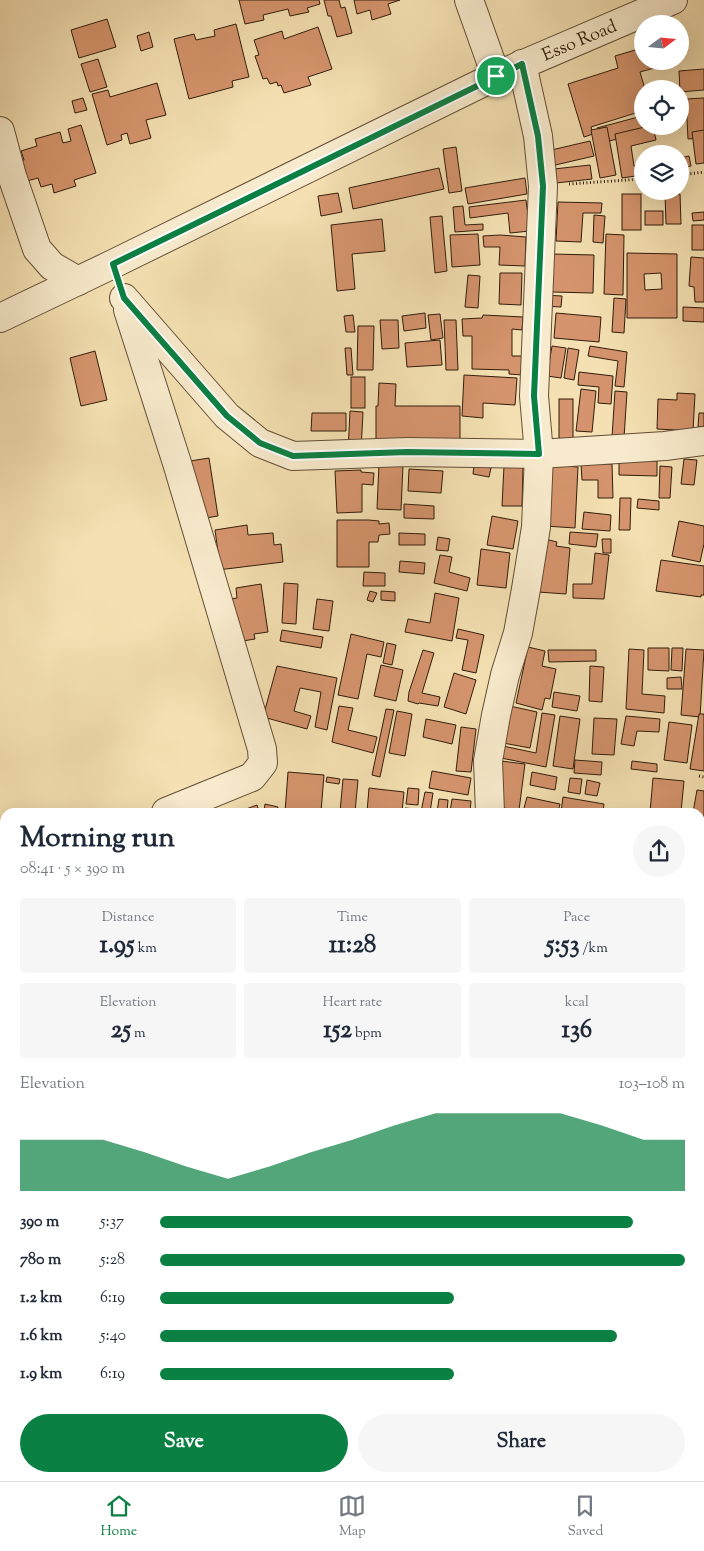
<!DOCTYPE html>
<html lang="en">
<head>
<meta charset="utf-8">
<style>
	:root { --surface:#fff; --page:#f6f6f7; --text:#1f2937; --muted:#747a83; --line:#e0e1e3; --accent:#0b8043 }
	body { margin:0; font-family:"Sorts Mill Goudy",serif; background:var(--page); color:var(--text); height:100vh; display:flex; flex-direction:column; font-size:19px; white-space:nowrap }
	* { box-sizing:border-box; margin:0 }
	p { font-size:16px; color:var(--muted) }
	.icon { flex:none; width:28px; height:28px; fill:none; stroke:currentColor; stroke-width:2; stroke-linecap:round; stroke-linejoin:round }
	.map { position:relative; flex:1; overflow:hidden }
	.side { position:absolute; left:0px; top:808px; width:705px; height:674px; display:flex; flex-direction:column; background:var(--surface); border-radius:15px 15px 0 0; box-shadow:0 5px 20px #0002 }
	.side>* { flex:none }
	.needle { width:32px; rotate:74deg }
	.buttons { position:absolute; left:634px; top:15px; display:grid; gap:10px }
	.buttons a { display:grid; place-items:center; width:55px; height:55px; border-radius:50%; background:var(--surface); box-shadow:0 5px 20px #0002; font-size:25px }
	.pin { position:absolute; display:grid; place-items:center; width:42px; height:42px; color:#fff; margin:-21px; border:2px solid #fff; border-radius:50%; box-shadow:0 1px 5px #0007 }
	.round { display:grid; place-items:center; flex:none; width:52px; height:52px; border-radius:26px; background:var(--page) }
	.overview { display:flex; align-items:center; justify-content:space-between; height:85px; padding:0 20px }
	h1 { font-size:28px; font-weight:700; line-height:38px }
	.figures { display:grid; grid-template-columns:repeat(3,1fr); gap:8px; height:85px; padding:5px 20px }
	.figures div { display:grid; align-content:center; border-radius:5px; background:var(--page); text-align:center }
	.figures b { font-size:25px; font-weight:700 }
	.figures small { font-size:14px; font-weight:400 }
	.figures p { font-size:14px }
	.chart { height:140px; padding:10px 20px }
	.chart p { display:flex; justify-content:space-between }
	.chart svg { width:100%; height:90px; margin-top:5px; fill:var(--accent); opacity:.7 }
	.primary-button { display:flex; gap:10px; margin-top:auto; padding:10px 20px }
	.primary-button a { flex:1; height:58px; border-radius:30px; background:var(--accent); color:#fff; font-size:20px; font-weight:700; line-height:58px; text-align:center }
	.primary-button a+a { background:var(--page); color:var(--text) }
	ul { padding:0 20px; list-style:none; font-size:16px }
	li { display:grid; grid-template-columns:80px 60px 1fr; align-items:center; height:38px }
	li i { height:12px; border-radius:6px; background:var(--accent) }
	.menu { display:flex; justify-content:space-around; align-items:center; height:70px; border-top:1px solid var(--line); background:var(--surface); font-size:14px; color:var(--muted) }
	.menu a { display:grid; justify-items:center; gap:2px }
	.menu .active { color:var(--accent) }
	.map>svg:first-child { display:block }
	.building { fill:#d5946d; stroke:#311d0b; fill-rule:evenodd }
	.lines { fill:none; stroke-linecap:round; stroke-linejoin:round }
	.minor-casing { stroke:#624e35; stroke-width:30 }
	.path { stroke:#311d0b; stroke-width:3; stroke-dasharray:1 2.5; stroke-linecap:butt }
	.minor { stroke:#f8ebcd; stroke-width:28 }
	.route-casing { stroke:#fff; stroke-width:10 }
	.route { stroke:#0b8043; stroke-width:6 }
	.labels { text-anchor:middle; stroke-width:4.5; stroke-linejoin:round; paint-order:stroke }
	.street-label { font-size:18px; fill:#311d0b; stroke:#f8ebcd }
</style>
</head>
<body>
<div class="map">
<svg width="704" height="1481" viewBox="0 0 704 1481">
	<rect width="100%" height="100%" fill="#f4e0b2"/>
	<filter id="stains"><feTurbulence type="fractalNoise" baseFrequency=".004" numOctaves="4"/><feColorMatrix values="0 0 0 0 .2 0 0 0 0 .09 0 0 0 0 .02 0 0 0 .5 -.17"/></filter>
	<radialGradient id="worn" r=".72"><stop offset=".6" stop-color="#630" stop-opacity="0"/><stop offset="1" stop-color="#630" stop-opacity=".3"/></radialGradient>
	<g class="building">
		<path d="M 239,0 L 319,0 L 320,4 L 307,8 L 309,12 L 290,16 L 288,9 L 263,15 L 264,20 L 245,24 Z"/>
		<path d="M 324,0 L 339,0 L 341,8 L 345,7 L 352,33 L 337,37 L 331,16 L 328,16 Z"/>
		<path d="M 354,0 L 400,0 L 388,4 L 391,14 L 372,20 L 370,10 L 357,14 Z"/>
		<path d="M 107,19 L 116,47 L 79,58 L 71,30 Z"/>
		<path d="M 236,24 L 249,77 L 232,81 L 233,87 L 189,99 L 174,39 L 194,34 L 196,40 L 215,36 L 214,30 Z"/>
		<path d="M 318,27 L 332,69 L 308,77 L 311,85 L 284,93 L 281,85 L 278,86 L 277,82 L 270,84 L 267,78 L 263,79 L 255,56 L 259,55 L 254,40 L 282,31 L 284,39 Z"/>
		<path d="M 149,32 L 153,47 L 141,51 L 137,36 Z"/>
		<path d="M 642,48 L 642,61 L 671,61 L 672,63 L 640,72 L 645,89 L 642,89 L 642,111 L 591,127 L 593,134 L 584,137 L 568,84 L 618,68 L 615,56 Z"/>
		<path d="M 98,59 L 107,87 L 90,92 L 81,64 Z"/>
		<path d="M 704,69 L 704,90 L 680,92 L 679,71 Z"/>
		<path d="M 157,83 L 166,115 L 146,120 L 151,138 L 130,144 L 127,133 L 121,135 L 122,140 L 107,145 L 92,94 L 108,90 L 110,97 Z"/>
		<path d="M 83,98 L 87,110 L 75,113 L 72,101 Z"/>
		<path d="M 704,98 L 704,138 L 688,139 L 686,99 Z"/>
		<path d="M 642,116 L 642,126 L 654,126 L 654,130 L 601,143 L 597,128 Z"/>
		<path d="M 81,125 L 96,173 L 74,180 L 76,186 L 54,193 L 52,184 L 41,187 L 38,178 L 27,181 L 21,161 L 24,160 L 21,151 L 37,146 L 35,139 L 60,132 L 63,143 L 71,141 L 68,129 Z"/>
		<path d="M 649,126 L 653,126 L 656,140 L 631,146 L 634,166 L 642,164 L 642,175 L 622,178 L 615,134 Z"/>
		<path d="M 607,127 L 616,175 L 600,178 L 591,130 Z"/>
		<path d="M 704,130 L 704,163 L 696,164 L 692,132 Z"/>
		<path d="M 590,141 L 594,156 L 551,166 L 547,151 Z"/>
		<path d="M 456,147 L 462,191 L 449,193 L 443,149 Z"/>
		<path d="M 689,156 L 691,166 L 680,168 L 680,158 Z"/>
		<path d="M 590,165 L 592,179 L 556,183 L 554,169 Z"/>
		<path d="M 439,168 L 444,189 L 353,209 L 349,188 Z"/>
		<path d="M 525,178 L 527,194 L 468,204 L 465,188 Z"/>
		<path d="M 338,193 L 342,212 L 321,216 L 318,196 Z"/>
		<rect x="622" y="194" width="19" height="36"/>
		<path d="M 665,194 L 680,194 L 681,224 L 666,224 Z"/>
		<path d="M 526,200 L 530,231 L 510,233 L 508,213 L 470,218 L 469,207 Z"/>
		<path d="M 558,202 L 602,203 L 601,213 L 583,213 L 581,242 L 556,241 Z"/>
		<path d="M 463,206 L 465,225 L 483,224 L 483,230 L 455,232 L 453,207 Z"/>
		<rect x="645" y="211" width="18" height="14"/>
		<path d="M 704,212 L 704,220 L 693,221 L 692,213 Z"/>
		<path d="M 594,215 L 605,216 L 603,243 L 593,242 Z"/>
		<path d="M 442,216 L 447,271 L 435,273 L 430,217 Z"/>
		<path d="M 382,219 L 385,251 L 352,254 L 355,289 L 337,291 L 331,225 Z"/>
		<rect x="692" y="225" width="12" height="25"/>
		<path d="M 478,234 L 480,265 L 452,267 L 450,235 Z"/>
		<path d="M 606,234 L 624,235 L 623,295 L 604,294 Z"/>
		<path d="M 500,235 L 526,237 L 525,266 L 499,265 L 500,247 L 484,247 L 483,236 Z"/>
		<path d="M 627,253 L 677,254 L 677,318 L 627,318 ZM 661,273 L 662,289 L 645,290 L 644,274 Z"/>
		<path d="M 552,254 L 594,255 L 593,293 L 552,292 Z"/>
		<path d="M 691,257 L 704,258 L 704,302 L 695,302 L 694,287 L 689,286 Z"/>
		<path d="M 500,273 L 522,273 L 521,305 L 499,304 Z"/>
		<path d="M 468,275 L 480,276 L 478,308 L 465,307 Z"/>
		<path d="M 543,295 L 562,296 L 561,307 L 542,306 Z"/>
		<path d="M 614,298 L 626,299 L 624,333 L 612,332 Z"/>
		<path d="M 683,307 L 704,308 L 704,322 L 683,321 Z"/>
		<path d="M 425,313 L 426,328 L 404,331 L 402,316 Z"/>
		<path d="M 556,313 L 601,317 L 599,342 L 554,338 Z"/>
		<path d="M 440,314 L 443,338 L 431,340 L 428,315 Z"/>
		<path d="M 353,315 L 355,332 L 346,332 L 344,316 Z"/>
		<path d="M 483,315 L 523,317 L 522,330 L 512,329 L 512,356 L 523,356 L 523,375 L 509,374 L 509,370 L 472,369 L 472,336 L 463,336 L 462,319 L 482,318 Z"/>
		<path d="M 380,320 L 398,320 L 399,348 L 382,349 Z"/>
		<path d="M 444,320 L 456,320 L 458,370 L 446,370 Z"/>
		<path d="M 358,326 L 374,326 L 373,370 L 357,370 Z"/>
		<path d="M 440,340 L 442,365 L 407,367 L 405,343 Z"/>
		<path d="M 552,346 L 566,348 L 561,378 L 547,376 Z"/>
		<path d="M 590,346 L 627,352 L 624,387 L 615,386 L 618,361 L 588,356 Z"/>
		<path d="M 345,348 L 351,348 L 353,375 L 347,375 Z"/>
		<path d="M 568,348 L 579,350 L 574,380 L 564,378 Z"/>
		<path d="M 95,351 L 107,400 L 81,406 L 70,358 Z"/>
		<path d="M 579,372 L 613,376 L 611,404 L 598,403 L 599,387 L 578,385 Z"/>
		<path d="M 464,375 L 517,378 L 515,405 L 483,403 L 483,418 L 462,416 Z"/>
		<rect x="351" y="377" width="14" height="31"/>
		<path d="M 379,383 L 396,384 L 395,406 L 460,406 L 460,445 L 376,445 L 376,406 L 378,406 Z"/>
		<path d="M 581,389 L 596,391 L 592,432 L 576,431 Z"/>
		<path d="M 615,391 L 627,392 L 624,438 L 612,437 Z"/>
		<path d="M 677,393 L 695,394 L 693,431 L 657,429 L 658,399 L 677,400 Z"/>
		<rect x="559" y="399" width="14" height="42"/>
		<path d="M 350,411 L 363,412 L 361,451 L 348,451 Z"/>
		<path d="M 312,413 L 346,413 L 346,431 L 311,431 Z"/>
		<path d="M 699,413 L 704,413 L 704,427 L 698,427 Z"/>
		<path d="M 209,458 L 218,516 L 199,519 L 190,461 Z"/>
		<path d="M 684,459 L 697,460 L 694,485 L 681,484 Z"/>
		<path d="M 619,461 L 657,461 L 657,476 L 619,475 Z"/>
		<path d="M 379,464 L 403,465 L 401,510 L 377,509 Z"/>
		<path d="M 581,464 L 612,464 L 613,498 L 598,498 L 598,480 L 582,480 Z"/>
		<path d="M 474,465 L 491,468 L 489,477 L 473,474 Z"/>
		<path d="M 548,465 L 578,467 L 575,528 L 545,526 Z"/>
		<path d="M 504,466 L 523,467 L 522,506 L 502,506 Z"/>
		<path d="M 660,466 L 672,467 L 670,498 L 659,498 Z"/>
		<path d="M 409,469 L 443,471 L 441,493 L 408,491 Z"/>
		<path d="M 361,470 L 361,472 L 374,473 L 373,485 L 362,484 L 362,512 L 337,513 L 335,471 Z"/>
		<path d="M 620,498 L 631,498 L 630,530 L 619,530 Z"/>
		<path d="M 638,499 L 659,501 L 659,510 L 637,508 Z"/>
		<path d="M 404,504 L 434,506 L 434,519 L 404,518 Z"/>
		<path d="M 584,512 L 611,515 L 610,531 L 582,529 Z"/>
		<path d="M 492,516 L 518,521 L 513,549 L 487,545 Z"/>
		<path d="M 337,520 L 369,520 L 379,521 L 379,524 L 389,523 L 390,534 L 379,535 L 378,542 L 369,542 L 369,567 L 337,567 Z"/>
		<path d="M 679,521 L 704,526 L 704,544 L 700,562 L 672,556 Z"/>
		<path d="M 247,525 L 248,535 L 273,533 L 274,545 L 281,544 L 283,562 L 218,570 L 218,552 L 215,530 Z"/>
		<path d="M 570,532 L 598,534 L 596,547 L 569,544 Z"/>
		<path d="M 399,533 L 425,534 L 425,545 L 399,545 Z"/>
		<path d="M 438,537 L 450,539 L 448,551 L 436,550 Z"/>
		<path d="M 541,538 L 557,542 L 556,546 L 570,548 L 566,594 L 538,592 Z"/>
		<path d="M 602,539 L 611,539 L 611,553 L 603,553 Z"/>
		<path d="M 481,549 L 510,553 L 506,588 L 477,585 Z"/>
		<path d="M 595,553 L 609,555 L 604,599 L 573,598 L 573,584 L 592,584 Z"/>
		<path d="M 440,555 L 452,557 L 449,572 L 470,578 L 467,591 L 434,583 Z"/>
		<path d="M 661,560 L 704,566 L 704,595 L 701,595 L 701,597 L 656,591 Z"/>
		<path d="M 400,561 L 425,563 L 424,574 L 399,572 Z"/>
		<path d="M 364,572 L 385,573 L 385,586 L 363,586 Z"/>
		<path d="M 284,583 L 298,584 L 296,624 L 282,623 Z"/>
		<path d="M 261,584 L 268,632 L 254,634 L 255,639 L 237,642 L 231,599 L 237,598 L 236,588 Z"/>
		<path d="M 370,591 L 377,593 L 373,602 L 367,600 Z"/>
		<path d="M 381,591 L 395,592 L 395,601 L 381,600 Z"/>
		<path d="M 435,593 L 459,598 L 452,641 L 405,632 L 408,619 L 430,623 Z"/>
		<path d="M 317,599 L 333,601 L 329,631 L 313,629 Z"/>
		<path d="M 458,629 L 484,635 L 476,673 L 462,670 L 468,640 L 456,638 Z"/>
		<path d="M 282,630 L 323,637 L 321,648 L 280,641 Z"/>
		<path d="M 351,634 L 384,642 L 381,657 L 367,654 L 358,699 L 338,695 Z"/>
		<path d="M 387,643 L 396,645 L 392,665 L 383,663 Z"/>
		<path d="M 528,647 L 545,651 L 542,666 L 556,669 L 550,699 L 545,698 L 542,710 L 516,703 Z"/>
		<path d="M 648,648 L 669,648 L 669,671 L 648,670 Z"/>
		<path d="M 672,648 L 683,648 L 682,671 L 671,670 Z"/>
		<path d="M 629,649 L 644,650 L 642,694 L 665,696 L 664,713 L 626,709 Z"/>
		<path d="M 686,649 L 704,650 L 700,717 L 681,715 Z"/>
		<path d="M 423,650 L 434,653 L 422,693 L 440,697 L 438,706 L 419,703 L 418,704 L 408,701 L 409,692 Z"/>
		<path d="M 548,650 L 596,650 L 596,661 L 549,662 Z"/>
		<path d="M 381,665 L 403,670 L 396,701 L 374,696 Z"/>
		<path d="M 277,666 L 337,678 L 327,730 L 315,727 L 321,692 L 300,688 L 294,711 L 311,716 L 307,729 L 263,717 Z"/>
		<path d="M 590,666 L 604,667 L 602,702 L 589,701 Z"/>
		<path d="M 454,673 L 476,680 L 466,714 L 444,707 Z"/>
		<path d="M 681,677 L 682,689 L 667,689 L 667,678 Z"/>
		<path d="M 554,692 L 580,696 L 577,711 L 552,707 Z"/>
		<path d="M 339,706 L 353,708 L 348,730 L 377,737 L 373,753 L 332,742 Z"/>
		<path d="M 510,706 L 537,712 L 530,748 L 503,743 Z"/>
		<path d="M 386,709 L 394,710 L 380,777 L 372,775 Z"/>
		<path d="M 397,711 L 412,714 L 405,756 L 389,753 Z"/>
		<path d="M 542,713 L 555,715 L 546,767 L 501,758 L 503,746 L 536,753 Z"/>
		<path d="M 699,714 L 704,714 L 704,771 L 690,769 Z"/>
		<path d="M 560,716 L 580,719 L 573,769 L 553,766 Z"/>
		<path d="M 626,716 L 660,719 L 659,732 L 637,731 L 634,746 L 621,744 Z"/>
		<path d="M 594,718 L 617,719 L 614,755 L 592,754 Z"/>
		<path d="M 426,719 L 456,725 L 452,744 L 423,737 Z"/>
		<path d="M 669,722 L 692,725 L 687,763 L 664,760 Z"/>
		<path d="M 461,727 L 476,729 L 471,772 L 456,771 Z"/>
		<path d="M 575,760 L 602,762 L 601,775 L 574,773 Z"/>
		<path d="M 501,761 L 525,764 L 519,810 L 495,807 Z"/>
		<path d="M 632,761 L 657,764 L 657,772 L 631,769 Z"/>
		<path d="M 432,771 L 471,778 L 468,795 L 429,788 Z"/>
		<path d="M 288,772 L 324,775 L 321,812 L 285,812 Z"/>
		<path d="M 532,772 L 557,777 L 555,790 L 530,785 Z"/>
		<path d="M 327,777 L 340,779 L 339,784 L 326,782 Z"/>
		<path d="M 570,778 L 582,779 L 580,794 L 568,792 Z"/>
		<path d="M 653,778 L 684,781 L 681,812 L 650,812 Z"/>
		<path d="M 343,779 L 358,780 L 355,812 L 340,812 Z"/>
		<path d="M 587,780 L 600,783 L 597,796 L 585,794 Z"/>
		<path d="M 369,788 L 404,792 L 402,812 L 367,812 Z"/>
		<path d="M 408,788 L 419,789 L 418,805 L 406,804 Z"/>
		<path d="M 697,790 L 704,791 L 704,830 L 700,829 L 700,812 L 693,812 Z"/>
		<path d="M 425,792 L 433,793 L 430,812 L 421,812 Z"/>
		<path d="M 527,797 L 560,804 L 558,812 L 523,812 Z"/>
		<path d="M 563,797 L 604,804 L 603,812 L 561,812 Z"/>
		<path d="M 439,799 L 448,800 L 447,812 L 437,812 Z"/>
		<path d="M 452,799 L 471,801 L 470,812 L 450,812 Z"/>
		<path d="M 265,804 L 278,807 L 277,812 L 264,812 Z"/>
		<path d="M 257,805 L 259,812 L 247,812 L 246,809 Z"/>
		<path d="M 405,808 L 417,809 L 417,812 L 405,812 Z"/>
		<path d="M 700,849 L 704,850 L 704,870 L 700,869 Z"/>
		<path d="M 704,898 L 704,933 L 700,932 L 700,916 L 701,916 Z"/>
		<path d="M 700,937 L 704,938 L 704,949 L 702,949 L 700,972 Z"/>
		<path d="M 1,940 L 5,944 L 5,1011 L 0,1016 Z"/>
		<path d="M 704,1022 L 704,1063 L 700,1062 Z"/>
		<path d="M 5,1033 L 5,1058 L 0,1062 L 0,1037 Z"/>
		<path d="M 0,1063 L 5,1069 L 5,1076 L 0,1080 Z"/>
		<path d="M 5,1086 L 5,1105 L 0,1099 L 0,1090 Z"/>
		<path d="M 0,1125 L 5,1131 L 5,1144 L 1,1148 Z"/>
		<path d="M 5,1149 L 5,1190 L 0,1184 L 0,1153 Z"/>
		<path d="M 0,1202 L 5,1208 L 5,1221 L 0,1225 Z"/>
		<path d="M 2,1240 L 5,1244 L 5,1268 L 0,1261 L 0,1241 Z"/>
		<path d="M 5,1275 L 5,1311 L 3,1312 L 0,1308 L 0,1279 Z"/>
		<path d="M 700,1278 L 704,1279 L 704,1297 L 700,1310 Z"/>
		<path d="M 703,1308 L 704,1308 L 704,1327 L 700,1326 Z"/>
		<path d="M 5,1320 L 5,1333 L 0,1336 L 0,1323 Z"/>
		<path d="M 700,1337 L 704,1338 L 704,1387 L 700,1386 Z"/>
		<path d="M 5,1340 L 5,1365 L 0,1356 L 0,1343 Z"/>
		<path d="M 704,1412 L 704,1452 L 700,1443 L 700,1415 Z"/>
		<path d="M 5,1446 L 5,1473 L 0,1475 L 0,1448 Z"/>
		<path d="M 703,1452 L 704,1481 L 654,1481 L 662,1476 L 700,1476 L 700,1454 Z"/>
		<path d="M 10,1476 L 31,1476 L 32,1481 L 12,1481 Z"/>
		<path d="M 81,1476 L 85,1476 L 88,1481 L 72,1481 Z"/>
		<path d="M 98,1476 L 108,1476 L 109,1479 L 99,1481 Z"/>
		<path d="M 110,1476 L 112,1479 L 119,1476 L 122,1481 L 101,1481 Z"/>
		<path d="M 115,1476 L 148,1476 L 150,1481 L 117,1481 Z"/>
		<path d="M 199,1476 L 229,1476 L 233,1481 L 203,1481 Z"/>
		<path d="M 251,1476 L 311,1476 L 304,1481 L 244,1481 Z"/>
		<path d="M 371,1476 L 384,1476 L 381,1481 L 368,1481 Z"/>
		<path d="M 432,1476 L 445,1476 L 442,1481 L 439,1481 Z"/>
		<path d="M 488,1476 L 494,1476 L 500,1480 L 503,1476 L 505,1476 L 511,1481 L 485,1481 Z"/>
		<path d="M 605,1476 L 627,1476 L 625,1481 L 617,1481 Z"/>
	</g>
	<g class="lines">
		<g class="minor-casing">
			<g id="minor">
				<path d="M 469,0 L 496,76"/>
				<path d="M 0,131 L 12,176 L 37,249 L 52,266 L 78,281"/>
				<path d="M 124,298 L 227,416 L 260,443 L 293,456 L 407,452 L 539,454 L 665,446 L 704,441"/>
				<path d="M 128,310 L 177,463 L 262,749 L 263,763 L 252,777 L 166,812"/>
				<path d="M 0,318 L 113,264 L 496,76 L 673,0"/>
				<path d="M 490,812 L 488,761 L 496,715 L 505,675 L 518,633 L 526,589 L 536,527 L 539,454 L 534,396 L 543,186 L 538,136 L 522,64"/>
				<path d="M 0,891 L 5,889"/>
				<path d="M 0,1380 L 5,1387"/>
				<path d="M 54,1476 L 57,1481"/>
				<path d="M 584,1476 L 594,1481"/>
				<path d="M 476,1481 L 480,1476"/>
			</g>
		</g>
		<g class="path">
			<path d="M 680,175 L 704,172"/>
			<path d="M 569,184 L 642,179"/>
			<path d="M 699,776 L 704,777"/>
			<path d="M 700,928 L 704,930"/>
		</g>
		<use href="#minor" class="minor"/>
	</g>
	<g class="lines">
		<g class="route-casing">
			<path id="route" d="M 522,64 L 538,136 L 543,186 L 534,396 L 539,454 L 407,452 L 293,456 L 260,443 L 227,416 L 124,298 L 113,264 Z"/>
		</g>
		<use href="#route" class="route"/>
	</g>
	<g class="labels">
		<g class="street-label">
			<text transform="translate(579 40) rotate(-23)" y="6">Esso Road</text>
		</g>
	</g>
	<rect width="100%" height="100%" filter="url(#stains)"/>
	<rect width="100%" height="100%" fill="url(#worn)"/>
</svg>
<div class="buttons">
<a><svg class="needle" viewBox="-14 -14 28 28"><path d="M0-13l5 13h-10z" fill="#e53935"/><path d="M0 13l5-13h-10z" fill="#747a83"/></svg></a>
<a><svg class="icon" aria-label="locate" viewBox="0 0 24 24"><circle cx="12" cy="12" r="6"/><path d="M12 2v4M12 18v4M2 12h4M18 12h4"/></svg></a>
<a><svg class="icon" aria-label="layers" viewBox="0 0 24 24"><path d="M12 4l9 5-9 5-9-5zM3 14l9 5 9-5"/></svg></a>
</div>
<div class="pin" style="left:496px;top:76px;background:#1e9e55"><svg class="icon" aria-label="arrive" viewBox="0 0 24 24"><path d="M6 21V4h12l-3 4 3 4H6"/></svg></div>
<section class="side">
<div class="overview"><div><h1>Morning run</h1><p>08:41 · 5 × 390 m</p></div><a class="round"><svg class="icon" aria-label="share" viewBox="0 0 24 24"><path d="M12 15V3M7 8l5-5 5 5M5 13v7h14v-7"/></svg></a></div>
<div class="figures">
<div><p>Distance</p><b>1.95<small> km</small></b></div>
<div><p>Time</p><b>11:28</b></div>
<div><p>Pace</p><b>5:53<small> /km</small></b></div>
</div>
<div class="figures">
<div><p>Elevation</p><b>25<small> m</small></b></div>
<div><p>Heart rate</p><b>152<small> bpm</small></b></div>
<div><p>kcal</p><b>136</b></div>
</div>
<div class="chart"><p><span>Elevation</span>103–108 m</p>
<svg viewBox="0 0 160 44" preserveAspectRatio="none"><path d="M0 44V19L10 19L20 19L30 25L40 32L50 38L60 32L70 25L80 19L90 12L100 6L110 6L120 6L130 6L140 12L150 19L160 19V44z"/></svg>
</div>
<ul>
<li><b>390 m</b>5:37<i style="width:90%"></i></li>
<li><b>780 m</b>5:28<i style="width:100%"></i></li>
<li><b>1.2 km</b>6:19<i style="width:56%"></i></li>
<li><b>1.6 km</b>5:40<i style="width:87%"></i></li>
<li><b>1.9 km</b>6:19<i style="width:56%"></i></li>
</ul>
<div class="primary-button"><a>Save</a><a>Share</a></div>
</section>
</div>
<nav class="menu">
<a class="active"><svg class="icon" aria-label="home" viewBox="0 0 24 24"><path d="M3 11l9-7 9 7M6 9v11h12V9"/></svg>Home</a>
<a><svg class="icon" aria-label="map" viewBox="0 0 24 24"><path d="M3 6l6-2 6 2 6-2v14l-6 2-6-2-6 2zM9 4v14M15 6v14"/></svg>Map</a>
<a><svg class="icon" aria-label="saved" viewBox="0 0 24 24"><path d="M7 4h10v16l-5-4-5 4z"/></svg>Saved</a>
</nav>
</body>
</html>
